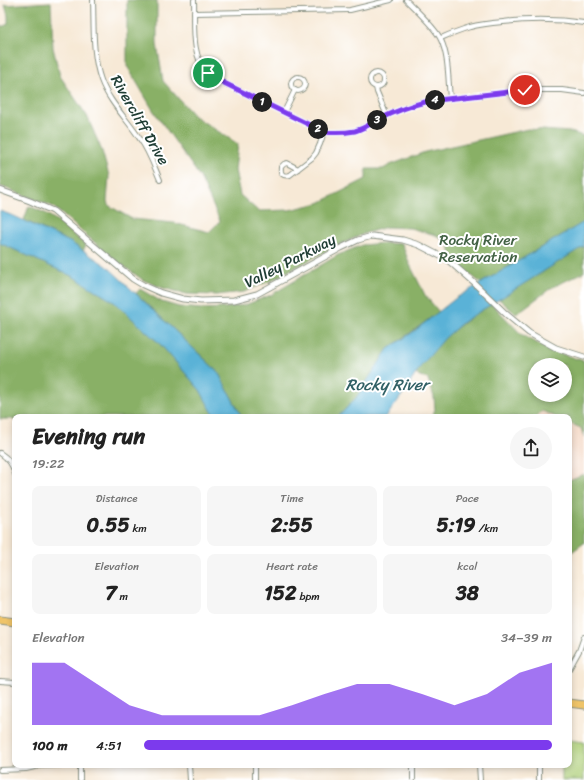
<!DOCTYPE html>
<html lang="en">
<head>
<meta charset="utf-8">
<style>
	:root { --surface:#fff; --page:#f6f6f6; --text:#222; --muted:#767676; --accent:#7c3aed }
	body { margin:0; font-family:Sriracha,sans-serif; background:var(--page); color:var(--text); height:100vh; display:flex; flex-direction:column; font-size:15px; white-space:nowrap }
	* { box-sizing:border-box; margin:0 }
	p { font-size:13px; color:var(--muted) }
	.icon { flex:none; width:22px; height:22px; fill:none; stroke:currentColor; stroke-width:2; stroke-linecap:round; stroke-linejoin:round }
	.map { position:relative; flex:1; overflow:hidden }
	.panel { position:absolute; left:12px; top:414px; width:560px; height:354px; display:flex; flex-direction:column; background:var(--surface); border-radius:8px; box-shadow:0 2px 6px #0003 }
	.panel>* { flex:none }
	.tools { position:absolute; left:528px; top:358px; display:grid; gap:8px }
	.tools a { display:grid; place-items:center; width:44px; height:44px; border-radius:50%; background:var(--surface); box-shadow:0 2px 6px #0003; font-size:20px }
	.pin { position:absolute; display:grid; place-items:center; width:34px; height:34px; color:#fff; margin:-17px; border:2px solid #fff; border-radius:50%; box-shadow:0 1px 4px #0007 }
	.km { position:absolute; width:20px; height:20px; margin:-10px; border-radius:50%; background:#222; color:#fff; font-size:11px; line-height:20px; text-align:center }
	.round { display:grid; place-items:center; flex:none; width:42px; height:42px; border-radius:21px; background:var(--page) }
	.headline { display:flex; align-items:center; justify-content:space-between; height:68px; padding:0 20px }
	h1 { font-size:22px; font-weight:700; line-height:30px }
	.stats { display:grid; grid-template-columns:repeat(3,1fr); gap:6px; height:68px; padding:4px 20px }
	.stats div { display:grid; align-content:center; border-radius:8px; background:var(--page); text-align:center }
	.stats b { font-size:20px; font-weight:700 }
	.stats small { font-size:11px; font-weight:400 }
	.stats p { font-size:11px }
	.chart { height:112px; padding:8px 20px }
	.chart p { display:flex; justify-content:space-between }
	.chart svg { width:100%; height:72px; margin-top:4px; fill:var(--accent); opacity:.7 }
	ul { padding:0 20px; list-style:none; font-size:13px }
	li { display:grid; grid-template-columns:64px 48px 1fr; align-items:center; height:30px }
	li i { height:10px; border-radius:5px; background:var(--accent) }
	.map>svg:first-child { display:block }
	.built { fill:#f3d4bf }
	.green { fill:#accd75; stroke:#668554 }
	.forest { fill:#89b066; stroke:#54764d; fill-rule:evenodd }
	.water { fill:#5ab2d7; stroke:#3c7886 }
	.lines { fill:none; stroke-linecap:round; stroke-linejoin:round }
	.minor-casing { stroke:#8b9385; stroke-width:6 }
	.tertiary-casing { stroke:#8b9385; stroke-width:7 }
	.primary-casing { stroke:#8b9385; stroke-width:9 }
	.minor { stroke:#fff; stroke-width:4 }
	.tertiary { stroke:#fff; stroke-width:5 }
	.primary { stroke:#efc469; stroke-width:7 }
	.route-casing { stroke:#fff; stroke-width:8 }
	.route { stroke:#7c3aed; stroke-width:5 }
	.labels { text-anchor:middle; stroke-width:4; stroke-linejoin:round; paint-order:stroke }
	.street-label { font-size:15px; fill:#1f3d34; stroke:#fff }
	.park-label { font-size:15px; fill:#426144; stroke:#fff }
	.water-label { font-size:16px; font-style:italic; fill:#316065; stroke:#fff }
</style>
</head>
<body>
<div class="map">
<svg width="584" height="780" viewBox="0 0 584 780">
	<rect width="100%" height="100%" fill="#fff"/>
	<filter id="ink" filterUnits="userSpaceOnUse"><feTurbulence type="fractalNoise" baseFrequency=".025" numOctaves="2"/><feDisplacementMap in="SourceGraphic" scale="8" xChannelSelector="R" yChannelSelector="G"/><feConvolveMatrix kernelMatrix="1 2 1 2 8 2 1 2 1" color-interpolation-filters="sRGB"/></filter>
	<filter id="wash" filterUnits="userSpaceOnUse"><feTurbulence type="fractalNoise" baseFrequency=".012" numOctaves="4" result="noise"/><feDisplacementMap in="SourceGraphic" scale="16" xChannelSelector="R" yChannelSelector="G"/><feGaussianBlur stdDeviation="0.9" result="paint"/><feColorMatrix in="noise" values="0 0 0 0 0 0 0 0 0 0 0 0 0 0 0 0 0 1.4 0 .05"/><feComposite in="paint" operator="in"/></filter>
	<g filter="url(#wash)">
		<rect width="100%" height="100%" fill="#f7e9d6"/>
		<g class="built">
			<path d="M 541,410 L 556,417 L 536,417 Z"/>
			<path d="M 569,423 L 581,428 L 584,437 L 584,474 L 569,480 Z"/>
		</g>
		<path class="green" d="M 569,740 L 584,742 L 584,780 L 562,780 L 562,765 L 569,765 Z"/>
		<g class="forest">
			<path d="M 127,0 L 157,0 L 157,44 L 163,81 L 194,116 L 238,144 L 235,170 L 240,195 L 258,211 L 289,210 L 319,203 L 366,179 L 366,169 L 383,169 L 390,165 L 425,152 L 528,129 L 570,132 L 584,136 L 584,222 L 481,283 L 452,260 L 449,245 L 436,235 L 410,228 L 387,227 L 366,233 L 332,248 L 270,281 L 244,292 L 216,295 L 187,294 L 163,288 L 143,280 L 115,260 L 63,215 L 52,206 L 0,186 L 0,26 L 4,26 L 8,24 L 8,16 L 5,5 L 51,2 L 53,48 L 60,76 L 87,116 L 102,151 L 109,176 L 107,201 L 108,205 L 132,219 L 174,223 L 209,232 L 220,221 L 200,177 L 153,110 L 127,66 Z"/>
			<path d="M 29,206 L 45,213 L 59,222 L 86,245 L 83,251 L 70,242 L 24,220 Z"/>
			<path d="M 0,243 L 74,277 L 114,302 L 160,344 L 200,390 L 215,417 L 15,417 L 15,421 L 12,419 L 0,419 Z"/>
			<path d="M 384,243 L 402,244 L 410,265 L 425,295 L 439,312 L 388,349 L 356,398 L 338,417 L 242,417 L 218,372 L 136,293 L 140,289 L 162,302 L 179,307 L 201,309 L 224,308 L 245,305 L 271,295 L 338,255 L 362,245 Z"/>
			<path d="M 584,246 L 584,272 L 551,288 L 516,314 L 499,299 Z"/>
			<path d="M 492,304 L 521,334 L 549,350 L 584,361 L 584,437 L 581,428 L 569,423 L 569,417 L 556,417 L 542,411 L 536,417 L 431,417 L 435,410 L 434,397 L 428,379 L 415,374 C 427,355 445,336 463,323 C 472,316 482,310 492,304 ZM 535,365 L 565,365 L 565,395 L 535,395 Z"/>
			<path d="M 584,474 L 584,543 L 569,554 L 569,480 Z"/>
		</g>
		<g class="water">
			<path d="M 0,211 L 14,216 L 70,242 L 107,266 L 218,372 L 242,417 L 215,417 L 200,390 L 160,344 L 114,302 L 74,277 L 0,243 Z"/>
			<path d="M 584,222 L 584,246 L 463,322 L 445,338 L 421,366 L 400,398 L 386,417 L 338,417 L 356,398 L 388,349 L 413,332 L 456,298 Z"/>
		</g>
	</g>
	<g filter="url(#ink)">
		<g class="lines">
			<g class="minor-casing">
				<g id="minor">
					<path d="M 93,0 C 94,26 92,55 101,80 C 109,102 127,119 140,139 C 149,151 154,166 160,180"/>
					<path d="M 194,0 C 195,22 190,57 208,73 C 210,76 215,78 218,80 L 324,132 C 335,133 344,133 355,131 C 363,128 372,123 380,119 C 396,111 412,104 429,101 L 525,90 L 562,90 L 584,93"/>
					<path d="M 406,0 C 416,10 436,28 441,40 C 449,57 448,80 450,98"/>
					<path d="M 194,13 L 350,10 L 391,0"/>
					<path d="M 441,38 C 450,34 460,30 470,27 C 481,24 492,23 503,22 C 530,19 557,19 584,23"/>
					<circle cx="377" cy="80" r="7"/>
					<circle cx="298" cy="84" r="7"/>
					<path d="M 376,87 L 377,92 L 387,116"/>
					<path d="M 284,112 L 295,90"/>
					<path d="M 298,169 L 287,163 L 284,164 L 281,167 C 280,174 283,177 290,175 L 312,158 L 316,153 L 320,144 L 324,132"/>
					<path d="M 0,453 C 8,458 13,465 15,474"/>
					<path d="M 569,669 L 579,651 L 584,637"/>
					<path d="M 0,681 L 15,682"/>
					<path d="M 80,765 L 80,780"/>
					<path d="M 189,765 L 190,780"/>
					<path d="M 255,765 L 255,780"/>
					<path d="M 413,765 L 413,780"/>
					<path d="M 479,765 L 480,780"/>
					<path d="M 0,770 L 26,769 L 39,766 L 64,765"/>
					<path d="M 539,780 L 539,765"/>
				</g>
			</g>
			<g class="tertiary-casing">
				<path id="tertiary" d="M 0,190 L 30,201 L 53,211 L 133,279 L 143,285 L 161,293 L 183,299 L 201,301 L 234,300 L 257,294 L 341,248 L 358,240 L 372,236 L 403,240 L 419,245 L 448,260 L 473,282 L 506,314 L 529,333 L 556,348 L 584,357"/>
			</g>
			<g class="primary-casing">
				<g id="primary">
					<path d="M 0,620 L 15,622"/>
					<path d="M 569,703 L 584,705"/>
				</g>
			</g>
			<use href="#minor" class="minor"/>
			<use href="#tertiary" class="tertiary"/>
			<use href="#primary" class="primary"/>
		</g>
	</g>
	<g class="lines" filter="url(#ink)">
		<g class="route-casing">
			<path id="route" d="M 208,73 L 218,80 L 324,132 C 335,133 344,133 355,131 C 363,129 372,123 380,119 C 396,111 412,105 429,101 L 525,90"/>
		</g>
		<use href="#route" class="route"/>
	</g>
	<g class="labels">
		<g class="street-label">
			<text transform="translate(140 120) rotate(60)" y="5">Rivercliff Drive</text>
			<text transform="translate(290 261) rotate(-27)" y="5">Valley Parkway</text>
		</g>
		<g class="park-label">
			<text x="478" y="245">Rocky River<tspan x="478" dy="17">Reservation</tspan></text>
		</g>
		<g class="water-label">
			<text x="387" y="390">Rocky River</text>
		</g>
	</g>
</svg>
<div class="tools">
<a><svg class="icon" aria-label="layers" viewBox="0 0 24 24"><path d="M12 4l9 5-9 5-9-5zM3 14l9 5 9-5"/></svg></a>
</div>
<div class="pin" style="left:208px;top:73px;background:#1e9e55"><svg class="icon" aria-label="arrive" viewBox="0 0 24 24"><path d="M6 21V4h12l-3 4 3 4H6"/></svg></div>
<div class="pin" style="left:525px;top:90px;background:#d93025"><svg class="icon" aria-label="check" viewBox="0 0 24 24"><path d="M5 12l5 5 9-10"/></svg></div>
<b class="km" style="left:262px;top:102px">1</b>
<b class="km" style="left:318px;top:129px">2</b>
<b class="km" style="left:377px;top:120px">3</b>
<b class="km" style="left:435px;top:100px">4</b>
<section class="panel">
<div class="headline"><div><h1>Evening run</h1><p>19:22</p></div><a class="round"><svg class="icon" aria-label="share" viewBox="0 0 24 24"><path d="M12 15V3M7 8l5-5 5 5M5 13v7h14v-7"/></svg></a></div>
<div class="stats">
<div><p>Distance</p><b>0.55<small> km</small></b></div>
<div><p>Time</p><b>2:55</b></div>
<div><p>Pace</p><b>5:19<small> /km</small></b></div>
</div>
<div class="stats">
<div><p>Elevation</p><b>7<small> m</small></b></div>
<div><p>Heart rate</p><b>152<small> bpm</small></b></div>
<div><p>kcal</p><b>38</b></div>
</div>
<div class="chart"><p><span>Elevation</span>34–39 m</p>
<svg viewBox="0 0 160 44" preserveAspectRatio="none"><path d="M0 44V6L10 6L20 19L30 32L40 38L50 38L60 38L70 38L80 32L90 25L100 19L110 19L120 25L130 32L140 25L150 12L160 6V44z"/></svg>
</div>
<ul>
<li><b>100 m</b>4:51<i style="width:100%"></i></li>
</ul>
</section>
</div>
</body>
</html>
